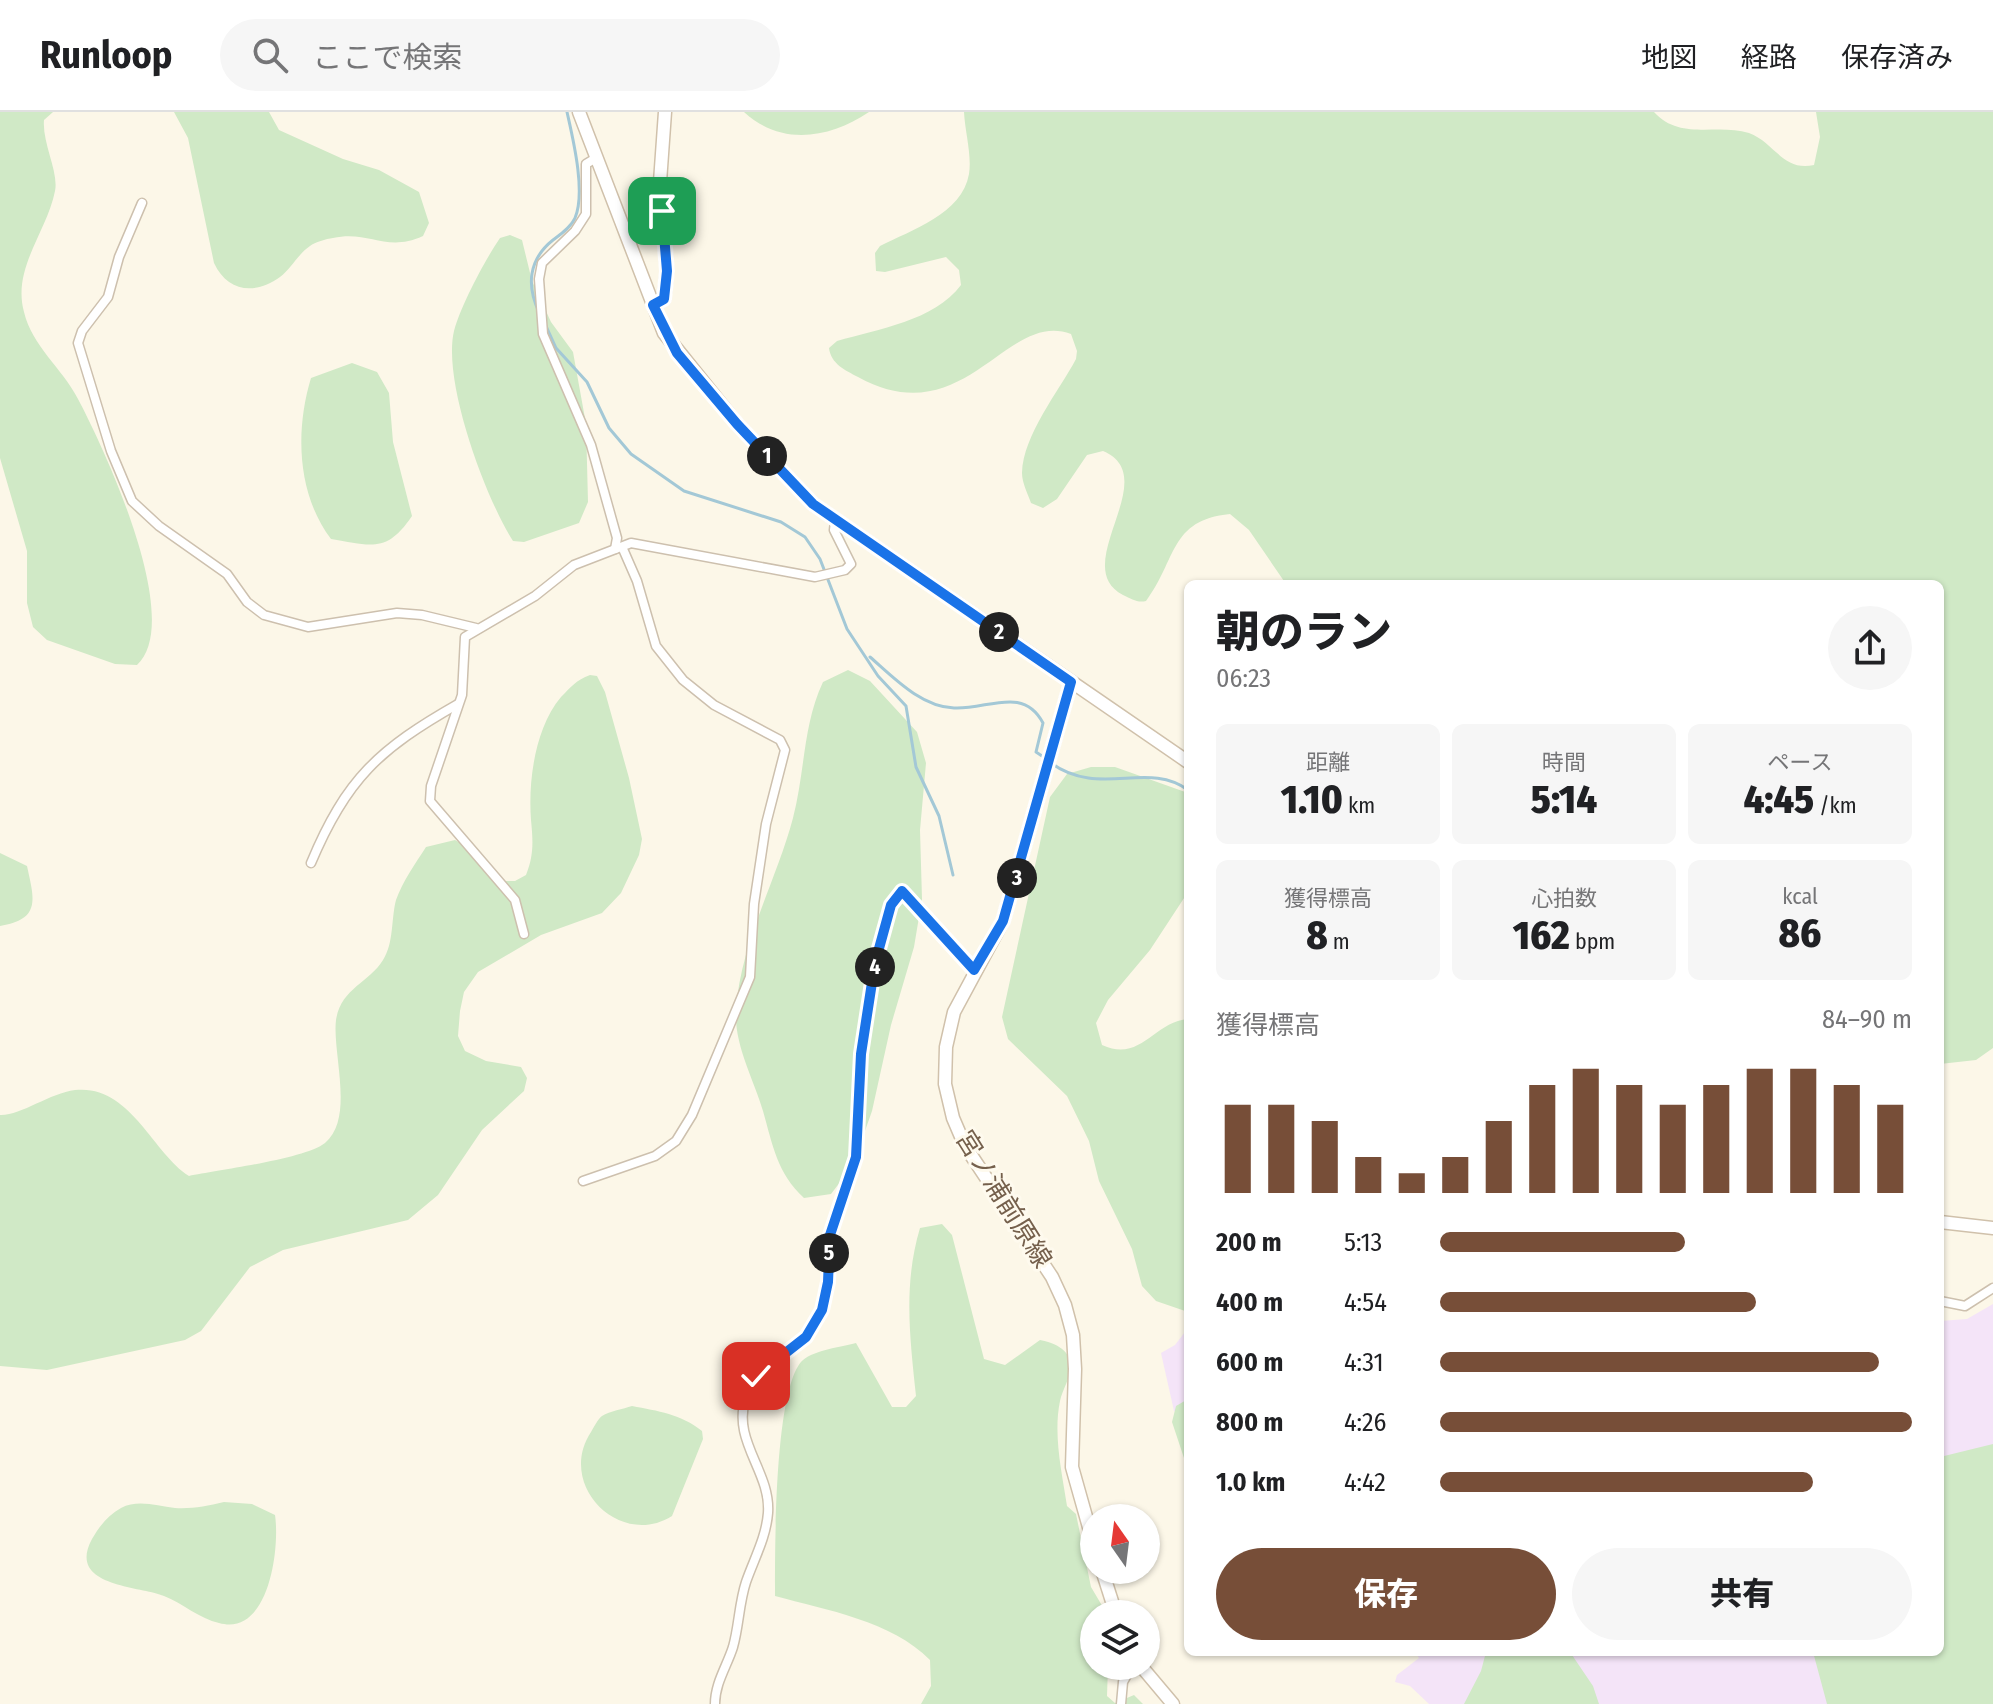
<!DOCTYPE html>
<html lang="ja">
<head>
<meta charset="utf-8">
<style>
	:root { --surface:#fff; --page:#f6f6f6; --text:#202124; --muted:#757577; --line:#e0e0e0; --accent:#774e38 }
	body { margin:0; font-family:"Fira Sans Condensed","Noto Sans JP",sans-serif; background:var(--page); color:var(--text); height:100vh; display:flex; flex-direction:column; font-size:30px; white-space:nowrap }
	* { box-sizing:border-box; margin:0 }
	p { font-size:26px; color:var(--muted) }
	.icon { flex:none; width:44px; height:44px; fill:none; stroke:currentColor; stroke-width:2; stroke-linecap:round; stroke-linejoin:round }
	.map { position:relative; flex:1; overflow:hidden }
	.details { position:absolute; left:1184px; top:468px; width:760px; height:1076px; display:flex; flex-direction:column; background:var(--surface); border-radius:12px; box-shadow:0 2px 6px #0004 }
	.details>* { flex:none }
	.needle { width:52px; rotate:346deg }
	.tools { position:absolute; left:1080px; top:1392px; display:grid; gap:16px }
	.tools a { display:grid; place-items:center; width:80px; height:80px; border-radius:50%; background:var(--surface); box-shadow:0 2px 6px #0004; font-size:40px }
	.pin { position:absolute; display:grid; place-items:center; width:68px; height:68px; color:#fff; margin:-34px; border-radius:16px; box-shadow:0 4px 12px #0006 }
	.km { position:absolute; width:40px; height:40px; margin:-20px; border-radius:50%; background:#222; color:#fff; font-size:22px; line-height:40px; text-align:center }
	.round { display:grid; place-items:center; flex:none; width:84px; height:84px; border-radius:42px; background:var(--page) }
	.head { display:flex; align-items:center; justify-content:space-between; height:136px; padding:0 32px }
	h1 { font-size:44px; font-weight:800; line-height:60px }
	.stats { display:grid; grid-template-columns:repeat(3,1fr); gap:12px; height:136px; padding:8px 32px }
	.stats div { display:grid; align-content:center; border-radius:12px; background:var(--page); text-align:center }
	.stats b { font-size:40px; font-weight:800 }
	.stats small { font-size:22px; font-weight:400 }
	.stats p { font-size:22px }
	.chart { height:224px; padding:16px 32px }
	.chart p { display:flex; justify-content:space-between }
	.chart svg { width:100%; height:144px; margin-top:8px; stroke:var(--accent); stroke-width:6 }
	.button { display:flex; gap:16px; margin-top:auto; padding:16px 32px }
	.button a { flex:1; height:92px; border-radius:48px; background:var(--accent); color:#fff; font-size:32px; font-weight:800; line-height:92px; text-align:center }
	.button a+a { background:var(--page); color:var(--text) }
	ul { padding:0 32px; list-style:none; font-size:26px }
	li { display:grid; grid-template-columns:128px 96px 1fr; align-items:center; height:60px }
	li i { height:20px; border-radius:10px; background:var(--accent) }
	header { display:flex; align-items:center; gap:48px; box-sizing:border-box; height:112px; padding:0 40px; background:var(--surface); border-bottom:2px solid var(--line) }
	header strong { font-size:38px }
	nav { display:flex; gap:44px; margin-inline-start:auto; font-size:28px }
	.search { width:560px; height:72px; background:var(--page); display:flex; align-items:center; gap:20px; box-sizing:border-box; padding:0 28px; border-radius:44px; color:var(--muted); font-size:30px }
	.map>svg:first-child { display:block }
	.education { fill:#f4e4f8 }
	.green { fill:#d0e9c6 }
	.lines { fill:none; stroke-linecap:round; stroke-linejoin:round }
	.stream { stroke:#a3c8d6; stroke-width:3 }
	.street-casing { stroke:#cdc0ae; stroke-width:11 }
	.secondary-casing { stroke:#d0c1ab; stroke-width:15 }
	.street { stroke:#fff; stroke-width:8 }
	.secondary { stroke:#fff; stroke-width:12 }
	.route-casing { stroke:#fff; stroke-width:16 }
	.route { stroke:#1a73e8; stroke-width:10 }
	.labels { text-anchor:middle; stroke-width:6; stroke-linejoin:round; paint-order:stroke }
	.street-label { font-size:26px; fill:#75604c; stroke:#fefaee }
</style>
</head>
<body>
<header>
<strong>Runloop</strong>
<div class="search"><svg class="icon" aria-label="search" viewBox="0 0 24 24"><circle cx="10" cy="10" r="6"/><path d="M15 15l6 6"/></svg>ここで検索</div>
<nav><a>地図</a><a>経路</a><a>保存済み</a></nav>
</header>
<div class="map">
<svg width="1993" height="1592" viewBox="0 0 1993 1592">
	<rect width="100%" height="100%" fill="#fcf7e8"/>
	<g class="education">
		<path d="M 1993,1192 L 1993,1592 L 1429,1592 L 1410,1574 L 1395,1570 L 1397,1563 L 1419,1546 L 1415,1540 L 1940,1540 L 1940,1209 L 1967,1207 Z"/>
		<path d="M 1188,1216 L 1188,1303 L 1174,1299 L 1161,1241 L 1175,1233 Z"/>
	</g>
	<g class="green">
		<path d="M 0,0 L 53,0 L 44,8 C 42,31 59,60 55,79 C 47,120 12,156 24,200 C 32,234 62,256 78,287 C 104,336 185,509 137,553 L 115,552 L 47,528 L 33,515 L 27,491 L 27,439 L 0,346 Z"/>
		<path d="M 174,0 L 269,0 L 279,18 L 343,47 L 379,58 L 419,80 L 429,111 L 423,124 C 386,141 369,118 333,126 C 326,127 315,130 310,134 C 298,142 291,157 280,165 C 254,184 227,179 214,151 L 188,26 Z"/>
		<path d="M 744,0 L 869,0 C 830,26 782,35 744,0 Z"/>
		<path d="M 964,0 L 1654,0 C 1680,29 1717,11 1749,21 C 1774,30 1783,60 1814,53 L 1820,25 L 1816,0 L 1993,0 L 1993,936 L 1976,948 L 1940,952 L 1940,472 L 1286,472 L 1249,418 L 1230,402 C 1169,408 1177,448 1146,489 C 1137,491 1132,487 1123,483 C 1067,454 1165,365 1103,339 L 1087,343 L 1057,387 L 1043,396 L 1031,391 C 1028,382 1022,371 1022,361 C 1023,323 1059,279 1076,247 L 1077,239 L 1071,222 C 1006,197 965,324 858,265 C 845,258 831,252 829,236 L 837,229 C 878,217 934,209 961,173 L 959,158 L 946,145 L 885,160 L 876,159 L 875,141 L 880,134 C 911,118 962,102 969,62 C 972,43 965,20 964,0 Z"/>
		<path d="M 510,123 L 522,128 L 532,169 L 551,210 L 573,240 L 586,312 L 588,390 L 579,411 L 524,430 L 513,429 C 486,387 442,269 454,219 C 461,193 485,148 500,126 Z"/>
		<path d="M 352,251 L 377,260 L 389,281 L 393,330 L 412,404 C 387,441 372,434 331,427 C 297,382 295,319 311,266 Z"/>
		<path d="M 848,558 L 870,569 L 917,620 L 926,651 L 920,718 L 922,787 L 914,835 L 891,913 L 872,999 L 853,1053 L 831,1082 L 804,1086 C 777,1061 773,1034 763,999 C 754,968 734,933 736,899 C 740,832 776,770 793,706 C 805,660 803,612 823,570 Z"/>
		<path d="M 590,563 L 597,564 L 605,580 L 629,666 L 642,727 L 639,743 L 621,781 L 602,801 L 541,823 L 478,860 L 464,880 L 460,899 L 458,924 L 465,939 L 486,949 L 521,955 L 527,966 L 524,979 L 482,1018 L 438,1083 L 408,1108 L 283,1138 L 250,1155 L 201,1219 L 185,1228 L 47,1258 L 0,1254 L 0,1003 C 20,1004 50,981 75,978 C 130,972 152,1040 189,1064 C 218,1058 305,1047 325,1031 C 355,1006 332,941 336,908 C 341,876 369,871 383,848 C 394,831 391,807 396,788 C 403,769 415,752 426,735 L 455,728 L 478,741 L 503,769 L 515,769 L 526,763 C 534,743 533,729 531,708 C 528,669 535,616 561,585 C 571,575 576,568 590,563 Z"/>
		<path d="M 1091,655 L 1115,655 L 1188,681 L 1188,780 L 1150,838 L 1108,888 L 1096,911 L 1102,933 C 1141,951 1153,910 1188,907 L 1188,1200 L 1156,1189 L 1142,1174 L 1132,1137 L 1099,1069 L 1089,1029 L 1067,984 L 1008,927 L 1002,905 L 1050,685 L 1067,662 Z"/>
		<path d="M 0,741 L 27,754 C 34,787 42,807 0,814 Z"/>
		<path d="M 942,1112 L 952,1123 L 984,1247 L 1005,1253 L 1040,1228 C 1052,1230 1070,1237 1071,1253 C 1071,1265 1062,1278 1060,1289 C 1053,1323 1062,1361 1067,1394 L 1076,1402 L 1091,1475 L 1107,1502 L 1094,1502 L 1094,1554 L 1108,1554 L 1107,1584 L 1115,1591 L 1134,1583 L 1143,1592 L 921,1592 L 931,1574 L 930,1548 C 892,1509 826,1498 775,1484 C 775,1440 774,1274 803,1248 C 815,1238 841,1235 856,1231 L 892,1295 L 906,1295 L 916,1284 C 910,1226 903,1173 920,1116 Z"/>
		<path d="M 1188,1287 L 1188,1358 L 1172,1310 L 1176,1294 Z"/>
		<path d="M 632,1294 C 658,1299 681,1302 702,1319 L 703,1327 L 672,1404 C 620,1437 556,1373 591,1320 C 594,1315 598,1307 602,1304 C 610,1299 623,1297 632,1294 Z"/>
		<path d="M 1993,1332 L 1993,1592 L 1827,1592 L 1813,1540 L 1940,1540 L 1940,1345 Z"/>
		<path d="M 224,1390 L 252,1392 L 275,1403 C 280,1436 269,1525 219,1511 C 200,1507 182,1491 164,1484 C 140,1474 66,1475 92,1427 C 99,1415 108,1403 121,1396 C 138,1387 157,1394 175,1396 C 192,1397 207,1394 224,1390 Z"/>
		<path d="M 1486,1540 L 1570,1540 L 1593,1574 L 1599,1592 L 1464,1592 L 1481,1559 Z"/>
	</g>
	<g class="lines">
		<g class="stream">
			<path d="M 539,200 C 526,173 529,147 553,128 C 561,122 571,115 575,106 C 586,80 573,27 567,0"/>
			<path d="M 546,214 L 556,236 L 587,270 L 609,316 L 631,342 L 684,379 L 781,410 L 805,425 L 820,447 L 847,517 L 878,564 L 906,594 L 916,655 L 939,704 L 953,763"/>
			<path d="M 870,545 C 893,565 921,595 954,596 C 987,598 1023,573 1043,611 L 1036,640 L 1045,646"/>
			<path d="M 1051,651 C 1099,686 1148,648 1188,678"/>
		</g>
		<g class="street-casing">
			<g id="street">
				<path d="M 596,46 L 586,52 L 586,102 L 575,119 L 542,151 L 539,167 L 543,222 L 591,333 L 617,426 L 615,437"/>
				<path d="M 142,91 L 119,145 L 108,185 L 82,219 L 78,231 L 111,339 L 132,389 L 159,414 L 227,462 L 247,490 L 264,503 L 308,515 L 397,501 L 422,503 L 476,516"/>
				<path d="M 311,751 C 346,667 379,637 458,592"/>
				<path d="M 524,822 L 515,788 L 430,689 L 431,674 L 462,583 L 465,525 L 535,484 L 574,453 L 631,431 L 815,465 L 845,458 L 851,452 L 834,418 L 835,409"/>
				<path d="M 583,1069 L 655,1044 L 676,1029 L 692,1003 L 750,865 L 754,792 L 766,712 L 785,638 L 780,628 L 714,593 L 683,568 L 656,534 L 637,469 L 623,437"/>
				<path d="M 1940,1189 L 1965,1194 L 1993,1176"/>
				<path d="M 715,1592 C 715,1571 727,1554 733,1535 C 739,1514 739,1491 746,1470 C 754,1447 766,1426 768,1401 C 771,1359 731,1329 746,1285 C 758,1249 798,1243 815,1212 C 833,1182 824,1149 831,1118 C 838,1093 852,1070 857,1044 C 859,1026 856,1007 857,989 C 859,944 872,810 902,779 L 974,858"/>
				<path d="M 1121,1592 L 1123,1570 L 1132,1554"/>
			</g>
		</g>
		<g class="secondary-casing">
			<g id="secondary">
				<path d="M 579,0 L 664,221 L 737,312 L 813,392 L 1188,650"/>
				<path d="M 653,193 L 664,187 L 667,159 L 660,70 L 665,0"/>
				<path d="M 1071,570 L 1003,809 L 954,900 L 946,935 L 945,972 L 953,1006 L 965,1034 L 1052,1165 L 1065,1193 L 1073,1223 L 1075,1257 L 1072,1355 L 1094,1433"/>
				<path d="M 1940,1110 L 1993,1116"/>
				<path d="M 1102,1458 L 1116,1502"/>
				<path d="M 1141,1554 L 1173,1592"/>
			</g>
		</g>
		<use href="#street" class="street"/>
		<use href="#secondary" class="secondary"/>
	</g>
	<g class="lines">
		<g class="route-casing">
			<path id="route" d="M 662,99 L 667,159 L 664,187 L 653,193 L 677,241 L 737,312 L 813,392 L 1071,570 L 1003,809 L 974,858 L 902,779 L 891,793 L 875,851 L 861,942 L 856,1045 L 830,1123 L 828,1170 L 822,1198 L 806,1225 L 756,1264"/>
		</g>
		<use href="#route" class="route"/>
	</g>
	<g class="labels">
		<g class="street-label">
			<text transform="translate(1004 1087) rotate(58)" y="9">宮ノ浦前原線</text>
		</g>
	</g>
</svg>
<div class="tools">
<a><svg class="needle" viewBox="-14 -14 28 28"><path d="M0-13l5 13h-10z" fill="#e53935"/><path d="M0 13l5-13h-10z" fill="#757577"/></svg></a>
<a><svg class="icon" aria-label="layers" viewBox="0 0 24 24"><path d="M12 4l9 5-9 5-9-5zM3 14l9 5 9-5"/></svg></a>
</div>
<div class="pin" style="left:662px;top:99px;background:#1e9e55"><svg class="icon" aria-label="arrive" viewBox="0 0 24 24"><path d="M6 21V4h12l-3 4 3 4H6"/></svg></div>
<div class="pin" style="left:756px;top:1264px;background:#d93025"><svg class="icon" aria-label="check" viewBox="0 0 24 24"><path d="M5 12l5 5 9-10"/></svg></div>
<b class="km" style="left:767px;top:344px">1</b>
<b class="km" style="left:999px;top:520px">2</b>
<b class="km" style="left:1017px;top:766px">3</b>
<b class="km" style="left:875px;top:855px">4</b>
<b class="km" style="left:829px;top:1141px">5</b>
<section class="details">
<div class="head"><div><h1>朝のラン</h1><p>06:23</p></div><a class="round"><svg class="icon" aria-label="share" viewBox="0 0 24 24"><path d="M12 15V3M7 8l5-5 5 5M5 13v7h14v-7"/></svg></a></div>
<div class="stats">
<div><p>距離</p><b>1.10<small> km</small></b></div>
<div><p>時間</p><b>5:14</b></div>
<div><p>ペース</p><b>4:45<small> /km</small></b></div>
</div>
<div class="stats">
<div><p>獲得標高</p><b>8<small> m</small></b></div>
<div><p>心拍数</p><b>162<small> bpm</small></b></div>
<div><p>kcal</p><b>86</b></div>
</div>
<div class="chart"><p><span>獲得標高</span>84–90 m</p>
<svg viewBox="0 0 160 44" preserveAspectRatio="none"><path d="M5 44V17M15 44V17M25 44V22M35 44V33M45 44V38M55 44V33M65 44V22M75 44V11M85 44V6M95 44V11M105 44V17M115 44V11M125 44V6M135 44V6M145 44V11M155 44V17"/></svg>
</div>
<ul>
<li><b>200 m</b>5:13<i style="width:52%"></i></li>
<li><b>400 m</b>4:54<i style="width:67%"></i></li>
<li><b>600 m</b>4:31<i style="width:93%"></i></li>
<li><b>800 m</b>4:26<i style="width:100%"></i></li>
<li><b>1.0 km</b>4:42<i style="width:79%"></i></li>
</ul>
<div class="button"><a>保存</a><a>共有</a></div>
</section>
</div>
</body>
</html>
